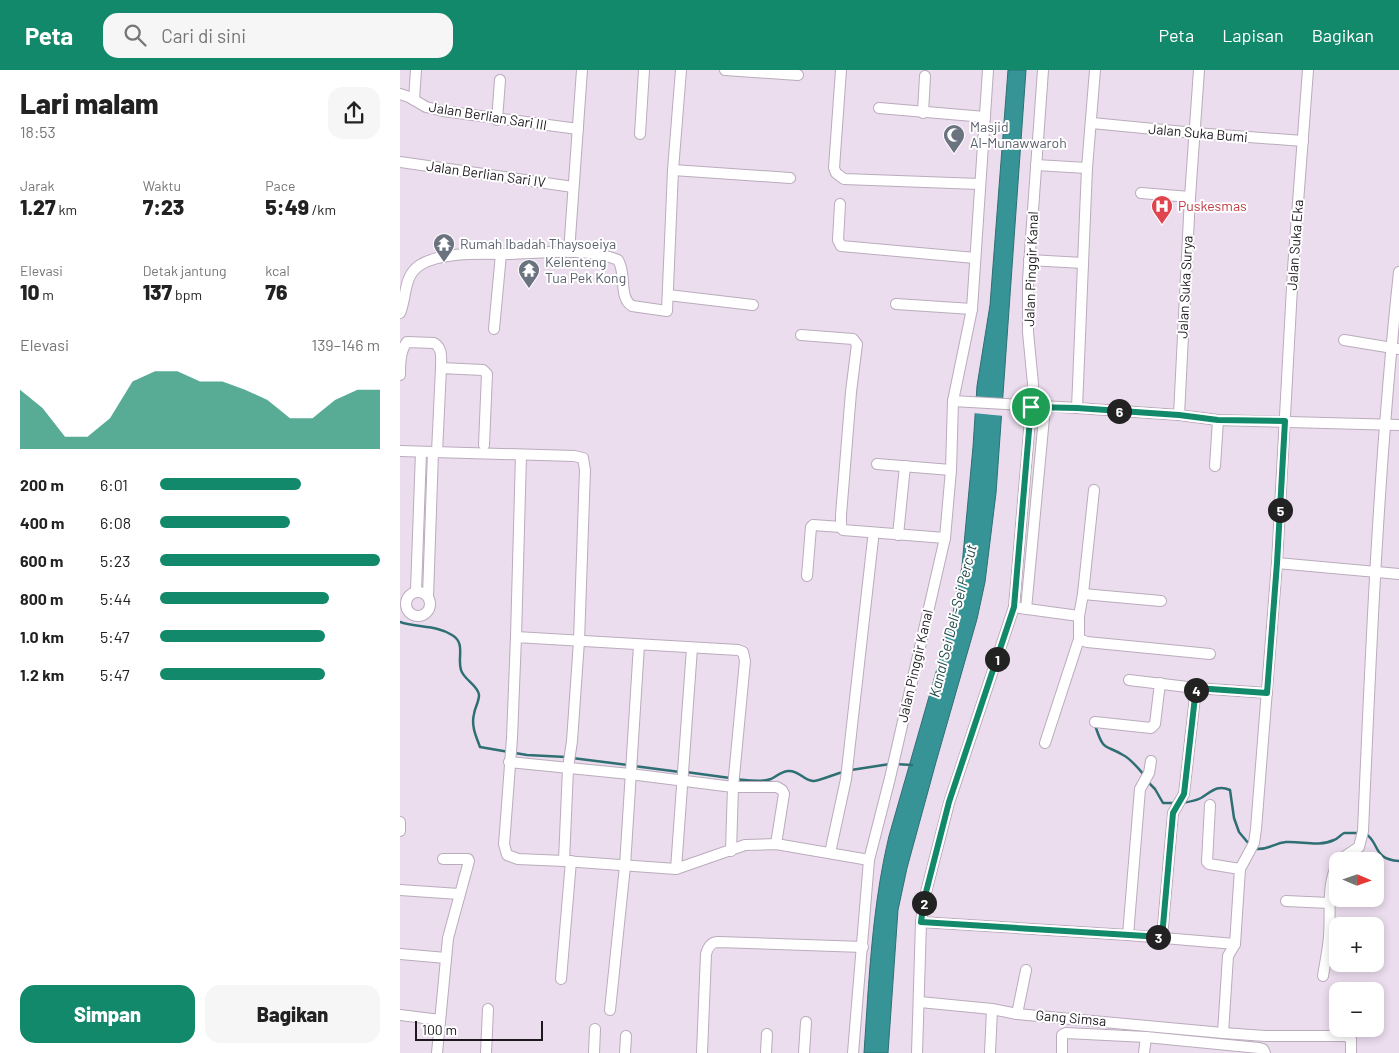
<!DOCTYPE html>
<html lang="id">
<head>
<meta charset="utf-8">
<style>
	:root { --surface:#fff; --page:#f6f6f6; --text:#222; --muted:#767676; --accent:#12896a }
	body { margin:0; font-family:Barlow,sans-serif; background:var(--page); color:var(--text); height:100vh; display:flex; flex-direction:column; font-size:19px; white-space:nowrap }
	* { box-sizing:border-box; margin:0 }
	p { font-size:16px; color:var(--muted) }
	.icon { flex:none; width:28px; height:28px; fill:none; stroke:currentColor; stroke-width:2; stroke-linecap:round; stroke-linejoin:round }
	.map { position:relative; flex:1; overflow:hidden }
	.sheet { display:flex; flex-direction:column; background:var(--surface); width:400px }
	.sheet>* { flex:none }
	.needle { width:32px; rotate:92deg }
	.controls { position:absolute; left:929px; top:782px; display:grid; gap:10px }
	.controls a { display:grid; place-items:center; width:55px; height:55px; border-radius:10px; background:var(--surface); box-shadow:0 2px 8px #0003; font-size:25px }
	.scale { position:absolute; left:15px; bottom:12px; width:128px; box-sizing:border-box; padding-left:5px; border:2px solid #1d181e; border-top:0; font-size:14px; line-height:18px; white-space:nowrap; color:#1d181e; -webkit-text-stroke:4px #fff; paint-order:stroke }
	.pin { position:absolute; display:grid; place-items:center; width:42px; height:42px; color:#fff; margin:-21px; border:2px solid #fff; border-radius:50%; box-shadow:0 1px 5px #0007 }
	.km { position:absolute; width:25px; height:25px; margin:-12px; border-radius:50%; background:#222; color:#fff; font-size:14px; line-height:25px; text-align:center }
	.round { display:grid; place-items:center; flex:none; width:52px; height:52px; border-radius:15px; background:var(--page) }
	.overview { display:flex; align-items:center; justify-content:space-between; height:85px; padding:0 20px }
	h1 { font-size:28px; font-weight:800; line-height:38px }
	.stats { display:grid; grid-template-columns:repeat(3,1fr); gap:8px; height:85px; padding:5px 20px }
	.stats div { display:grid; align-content:center }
	.stats b { font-size:21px; font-weight:800 }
	.stats small { font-size:14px; font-weight:400 }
	.stats p { font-size:14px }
	.chart { height:140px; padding:10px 20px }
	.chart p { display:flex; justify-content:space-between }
	.chart svg { width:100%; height:90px; margin-top:5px; fill:var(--accent); opacity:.7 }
	.primary-button { display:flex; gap:10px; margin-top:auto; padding:10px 20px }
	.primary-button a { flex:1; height:58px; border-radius:15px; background:var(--accent); color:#fff; font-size:20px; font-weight:800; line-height:58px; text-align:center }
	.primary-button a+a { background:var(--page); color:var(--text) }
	ul { padding:0 20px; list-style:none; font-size:16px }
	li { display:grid; grid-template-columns:80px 60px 1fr; align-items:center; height:38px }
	li i { height:12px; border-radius:6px; background:var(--accent) }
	header { display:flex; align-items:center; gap:30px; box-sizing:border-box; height:70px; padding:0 25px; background:var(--accent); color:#fff }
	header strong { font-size:24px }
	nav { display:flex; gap:28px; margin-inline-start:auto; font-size:18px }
	.search { width:350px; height:45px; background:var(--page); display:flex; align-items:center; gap:12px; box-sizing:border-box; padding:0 18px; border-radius:15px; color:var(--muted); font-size:19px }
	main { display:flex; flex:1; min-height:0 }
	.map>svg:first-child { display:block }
	.water { fill:#369497; stroke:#2e6f73 }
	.pier { fill:#ebdcee }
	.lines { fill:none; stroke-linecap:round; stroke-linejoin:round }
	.stream { stroke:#2e6f73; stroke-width:2.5 }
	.minor-casing { stroke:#baacbc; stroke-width:12 }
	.minor { stroke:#fff; stroke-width:10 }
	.route-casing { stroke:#fff; stroke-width:10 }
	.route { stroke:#12896a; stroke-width:6 }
	.labels { text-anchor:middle; stroke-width:4; stroke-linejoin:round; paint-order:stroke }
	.street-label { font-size:14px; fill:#1d181e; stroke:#fff }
	.worship-label { font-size:14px; fill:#5b616d; stroke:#fff; text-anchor:start }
	.health-label { font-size:14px; fill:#be3a42; stroke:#fff; text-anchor:start }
	.water-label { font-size:15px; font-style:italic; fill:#1e4849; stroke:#fff }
</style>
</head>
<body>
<header>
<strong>Peta</strong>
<div class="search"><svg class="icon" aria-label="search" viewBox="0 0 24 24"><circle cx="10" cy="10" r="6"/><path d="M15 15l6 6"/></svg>Cari di sini</div>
<nav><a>Peta</a><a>Lapisan</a><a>Bagikan</a></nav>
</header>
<main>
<section class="sheet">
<div class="overview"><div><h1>Lari malam</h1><p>18:53</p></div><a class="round"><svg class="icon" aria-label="share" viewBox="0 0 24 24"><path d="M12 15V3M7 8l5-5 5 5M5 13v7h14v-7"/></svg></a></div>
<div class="stats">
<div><p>Jarak</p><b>1.27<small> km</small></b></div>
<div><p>Waktu</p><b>7:23</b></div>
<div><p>Pace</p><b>5:49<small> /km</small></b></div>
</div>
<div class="stats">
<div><p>Elevasi</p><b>10<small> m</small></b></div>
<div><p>Detak jantung</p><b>137<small> bpm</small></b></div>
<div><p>kcal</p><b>76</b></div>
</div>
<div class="chart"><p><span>Elevasi</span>139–146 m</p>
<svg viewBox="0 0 160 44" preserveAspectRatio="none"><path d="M0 44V15L10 24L20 38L30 38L40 29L50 11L60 6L70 6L80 11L90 11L100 15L110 20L120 29L130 29L140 20L150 15L160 15V44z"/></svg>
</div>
<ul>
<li><b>200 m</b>6:01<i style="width:64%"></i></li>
<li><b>400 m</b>6:08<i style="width:59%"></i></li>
<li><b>600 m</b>5:23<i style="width:100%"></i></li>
<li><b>800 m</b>5:44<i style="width:77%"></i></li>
<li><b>1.0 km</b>5:47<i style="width:75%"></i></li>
<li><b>1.2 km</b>5:47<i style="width:75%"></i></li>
</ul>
<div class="primary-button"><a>Simpan</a><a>Bagikan</a></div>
</section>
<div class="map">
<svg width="999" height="983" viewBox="0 0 999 983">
	<rect width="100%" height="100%" fill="#ebdcee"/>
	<path class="water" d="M 608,0 L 626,0 L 596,423 L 585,512 L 577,549 L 536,692 L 507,798 L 498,840 L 488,983 L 464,983 C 469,910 472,837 489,766 L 553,543 L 562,496 L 573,377 L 577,316 L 590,235 Z"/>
	<path class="pier" d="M 574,327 L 605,330 L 604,346 L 573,343 Z"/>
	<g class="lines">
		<g class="stream">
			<path d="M 0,552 C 17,558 37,555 52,565 C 66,573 57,588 61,600 C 64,610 78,615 79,625 C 79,632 75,637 74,644 C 71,656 76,666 80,677 L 109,682"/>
			<path d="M 696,658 C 704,682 705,674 723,685 C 731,689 739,699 744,705"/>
			<path d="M 115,683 L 127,685 L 166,687"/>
			<path d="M 172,688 L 228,695"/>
			<path d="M 495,694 L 512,695"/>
			<path d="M 234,696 L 280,702"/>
			<path d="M 451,700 L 490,694"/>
			<path d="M 286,702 L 330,708"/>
			<path d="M 335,709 C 346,710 361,713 371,709 C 377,706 380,702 388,701 C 399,700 403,710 413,711 C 417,712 437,703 443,702"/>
			<path d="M 748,712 L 755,719 L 763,733 L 776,733"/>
			<path d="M 782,733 C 788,732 795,731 801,728 C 811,722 817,714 830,720 L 834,748 L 839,762 L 849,774"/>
			<path d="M 966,764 C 980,773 972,789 999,791"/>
			<path d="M 855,779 C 870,780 874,773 886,772 C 902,771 919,777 934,770 C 938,769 940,765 944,763 L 960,763"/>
		</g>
		<g class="minor-casing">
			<g id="minor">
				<path d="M 325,0 L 398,5"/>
				<path d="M 441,0 L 434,98 L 436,103 L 444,109 L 579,114"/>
				<path d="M 0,24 L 9,27 L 26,37 L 43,41 L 178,59"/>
				<path d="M 14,30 L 16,0"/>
				<path d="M 479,38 L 585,47"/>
				<path d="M 523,43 L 525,6"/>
				<path d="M 97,50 L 100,10"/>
				<path d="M 692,53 L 795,63 L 903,71"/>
				<path d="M 240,64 L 244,0"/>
				<path d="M 0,92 L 173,117"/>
				<path d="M 636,95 L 687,98"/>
				<path d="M 273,100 L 390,108"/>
				<path d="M 741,123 L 790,127"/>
				<path d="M 440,134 L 438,170 L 441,176 L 575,188"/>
				<path d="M 169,182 L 182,0"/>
				<path d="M 629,190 L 683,193"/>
				<path d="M 268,225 L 353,235"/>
				<path d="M 496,234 L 572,239"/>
				<path d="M 0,243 C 7,227 3,206 20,195 C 42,181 86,184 111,184 C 143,183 188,177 218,190 C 227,204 218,227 232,236 L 267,241 L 273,100 L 281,0"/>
				<path d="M 94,259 L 101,184"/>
				<path d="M 401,265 L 453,269 L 457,274 L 451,322 L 441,445 L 441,457 L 443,460 L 545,468"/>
				<path d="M 944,270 L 999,279"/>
				<path d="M 0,305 C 0,294 0,281 7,272 L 34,273 C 43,278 41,288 41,298"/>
				<path d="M 553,331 L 677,338 L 779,345 L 818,350 L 999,355"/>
				<path d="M 677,338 L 687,98 L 695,0"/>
				<path d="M 779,345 L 790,127 L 799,0"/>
				<path d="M 0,381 L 174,386 L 183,388 L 185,400 L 179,571 L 172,671 L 168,698 L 164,791"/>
				<path d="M 37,382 L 41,298 L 83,300 L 87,304 L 84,375"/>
				<path d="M 477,394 L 551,400"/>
				<path d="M 815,396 L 818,350"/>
				<path d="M 498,465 L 505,396"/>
				<path d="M 877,493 L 999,504"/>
				<path d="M 407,506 L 411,457 L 413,455 L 441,457"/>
				<path d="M 16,521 L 21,382"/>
				<circle cx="18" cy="534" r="12"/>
				<path d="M 683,524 L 761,531"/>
				<path d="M 28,526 L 33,382"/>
				<path d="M 620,538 L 679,546 L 683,524 L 694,420"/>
				<path d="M 626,539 L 645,337"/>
				<path d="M 679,546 L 679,569 L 687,572 L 810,584"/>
				<path d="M 116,567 L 121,385"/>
				<path d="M 729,610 L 796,618 L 867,623"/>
				<path d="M 695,652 L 751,658 L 755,654 L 760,613"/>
				<path d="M 645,673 L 679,569"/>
				<path d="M 109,692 L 230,704 L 333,717 L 377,717 L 382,720 L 384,724 L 376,774"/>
				<path d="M 810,735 L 807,792 L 809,794 L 840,799"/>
				<path d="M 0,761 L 0,752"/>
				<path d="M 331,781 L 333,717 L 345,591 L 343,582 L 338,580 L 116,567 L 112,668 L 105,762 L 104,774 L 107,785 L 118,789 L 164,791 L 276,799 L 345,775 L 376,774 L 469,790"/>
				<path d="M 430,783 L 446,709 L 473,469"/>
				<path d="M 938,791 L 959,777 L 963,761 C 971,574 979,388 999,202"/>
				<path d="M 276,799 L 292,578"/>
				<path d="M 0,820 L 59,824"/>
				<path d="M 886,831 L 929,833"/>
				<path d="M 521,852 L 728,865 L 835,874"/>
				<path d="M 728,865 L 740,719 L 749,703 L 751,691"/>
				<path d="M 762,867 L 773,743 L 784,724 L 796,618"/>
				<path d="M 0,884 L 46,888"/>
				<path d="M 923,906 C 925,893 928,880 929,866 C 931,842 926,815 938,792"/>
				<path d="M 161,909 L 171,791"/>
				<path d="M 520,932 L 592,939 L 617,944 L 823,963 L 865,966 L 946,966 L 951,969 L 951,983"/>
				<path d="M 210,940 L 225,796 L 239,575"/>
				<path d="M 617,944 L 626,900"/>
				<path d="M 0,945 L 40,950"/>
				<path d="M 823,963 L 828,886 L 835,874 L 840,799 L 854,773 L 856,759 L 877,493 L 893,199 L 908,0"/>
				<path d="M 37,983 L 48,868 L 69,791 L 68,789 L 43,789"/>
				<path d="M 86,983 L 88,939"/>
				<path d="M 194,983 L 195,959"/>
				<path d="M 225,983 L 226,966"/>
				<path d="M 302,983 L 306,884 C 308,877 311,872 318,872 L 463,877"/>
				<path d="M 366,983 L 367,964"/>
				<path d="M 404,983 L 406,952"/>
				<path d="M 453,983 L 469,790 L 490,708 L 545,468 L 551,400 L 553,331 L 572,239 L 588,0"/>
				<path d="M 517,983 L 521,852 L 524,830 L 549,733 L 614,537 L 633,314 L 628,262 L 628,210 L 643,0"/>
				<path d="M 590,983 L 592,939"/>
				<path d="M 662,983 L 662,965 L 666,963 L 746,967 L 859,978 L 863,979 L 865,983"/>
				<path d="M 744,983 L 746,967"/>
			</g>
		</g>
		<use href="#minor" class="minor"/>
	</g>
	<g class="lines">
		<g class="route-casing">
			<path id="route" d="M 631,337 L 677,338 L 779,345 L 818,350 L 885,351 L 877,493 L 867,623 L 796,618 L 784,724 L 773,743 L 762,867 L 521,852 L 524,830 L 549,732 L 614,537 Z"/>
		</g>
		<use href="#route" class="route"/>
	</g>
	<defs>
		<g id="mosque-pin" transform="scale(1.125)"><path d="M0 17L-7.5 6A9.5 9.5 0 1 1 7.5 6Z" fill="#6b7280" stroke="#fff"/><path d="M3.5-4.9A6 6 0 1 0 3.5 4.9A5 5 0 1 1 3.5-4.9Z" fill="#fff"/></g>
		<g id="hospital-pin" transform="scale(1.125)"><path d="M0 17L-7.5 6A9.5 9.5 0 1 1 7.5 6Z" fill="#e0444e" stroke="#fff"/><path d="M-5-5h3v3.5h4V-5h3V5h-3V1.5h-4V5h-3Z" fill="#fff"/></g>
		<g id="temple-pin" transform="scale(1.125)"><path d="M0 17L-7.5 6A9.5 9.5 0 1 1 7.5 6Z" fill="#6b7280" stroke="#fff"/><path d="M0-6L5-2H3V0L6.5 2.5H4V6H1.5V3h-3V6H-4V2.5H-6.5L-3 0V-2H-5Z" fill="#fff"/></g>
	</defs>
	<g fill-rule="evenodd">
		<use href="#mosque-pin" x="554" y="65"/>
		<use href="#hospital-pin" x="762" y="136"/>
		<use href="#temple-pin" x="44" y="174"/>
		<use href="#temple-pin" x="129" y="200"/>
	</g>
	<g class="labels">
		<g class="street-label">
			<text transform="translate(88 46) rotate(9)" y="5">Jalan Berlian Sari III</text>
			<text transform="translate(798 63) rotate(5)" y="5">Jalan Suka Bumi</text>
			<text transform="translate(86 104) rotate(8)" y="5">Jalan Berlian Sari IV</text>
			<text transform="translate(895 175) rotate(-86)" y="5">Jalan Suka Eka</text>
			<text transform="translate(631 199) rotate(-88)" y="5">Jalan Pinggir Kanal</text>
			<text transform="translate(785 217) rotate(-87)" y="5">Jalan Suka Surya</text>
			<text transform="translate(515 596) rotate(-77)" y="5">Jalan Pinggir Kanal</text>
			<text transform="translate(671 948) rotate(5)" y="5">Gang Simsa</text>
		</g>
		<g class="worship-label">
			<text x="570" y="62">Masjid<tspan x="570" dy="16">Al-Munawwaroh</tspan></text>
			<text x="60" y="179">Rumah Ibadah Thaysoeiya</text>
			<text x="145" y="197">Kelenteng<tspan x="145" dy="16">Tua Pek Kong</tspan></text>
		</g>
		<g class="health-label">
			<text x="778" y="141">Puskesmas</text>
		</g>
		<g class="water-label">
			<text transform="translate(553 551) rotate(-76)" y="5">Kanal Sei Deli–Sei Percut</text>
		</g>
	</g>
</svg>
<div class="controls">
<a><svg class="needle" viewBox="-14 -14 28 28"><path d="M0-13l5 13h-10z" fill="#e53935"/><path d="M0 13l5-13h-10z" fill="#767676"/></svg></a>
<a>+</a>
<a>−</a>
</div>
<div class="scale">100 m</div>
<div class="pin" style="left:631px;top:337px;background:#1e9e55"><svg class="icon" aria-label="arrive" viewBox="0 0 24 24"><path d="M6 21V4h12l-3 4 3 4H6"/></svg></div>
<b class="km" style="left:597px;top:589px">1</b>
<b class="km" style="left:524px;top:833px">2</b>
<b class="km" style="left:758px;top:867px">3</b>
<b class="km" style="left:796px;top:620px">4</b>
<b class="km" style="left:880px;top:440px">5</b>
<b class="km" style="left:719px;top:341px">6</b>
</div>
</main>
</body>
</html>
